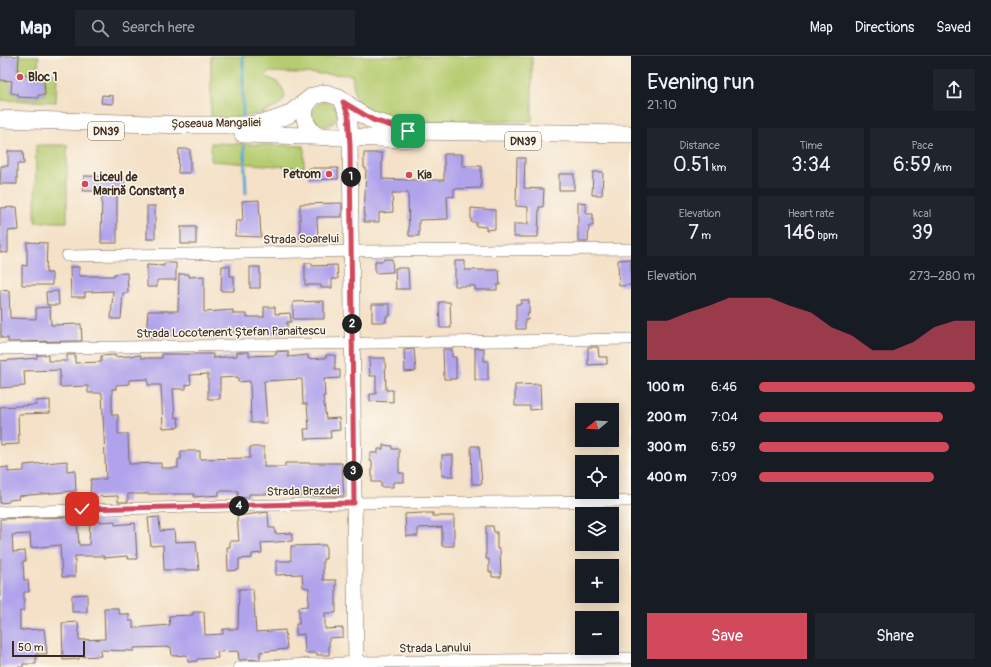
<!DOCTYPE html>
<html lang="en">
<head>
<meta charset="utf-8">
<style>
	:root { --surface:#171b24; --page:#20242c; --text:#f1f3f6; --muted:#9ea1a6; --line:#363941; --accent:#d1495b }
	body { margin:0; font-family:Pangolin,sans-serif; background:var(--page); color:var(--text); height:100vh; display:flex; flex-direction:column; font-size:15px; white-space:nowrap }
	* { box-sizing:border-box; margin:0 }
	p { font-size:13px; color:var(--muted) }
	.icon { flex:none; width:22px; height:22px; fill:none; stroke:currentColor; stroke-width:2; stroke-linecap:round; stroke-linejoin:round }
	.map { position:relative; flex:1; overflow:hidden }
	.drawer { display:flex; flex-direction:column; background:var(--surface); width:360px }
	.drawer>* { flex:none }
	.needle { width:26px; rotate:252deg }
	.fabs { position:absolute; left:575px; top:347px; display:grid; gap:8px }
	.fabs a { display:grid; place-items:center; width:44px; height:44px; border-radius:0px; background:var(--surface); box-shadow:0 2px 10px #0003; font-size:20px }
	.scale { position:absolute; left:12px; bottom:10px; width:73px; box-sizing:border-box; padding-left:4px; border:2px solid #3b2a1e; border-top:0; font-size:11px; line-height:14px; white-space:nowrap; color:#3b2a1e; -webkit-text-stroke:3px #fbf7ec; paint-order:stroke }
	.pin { position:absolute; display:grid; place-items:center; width:34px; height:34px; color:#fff; margin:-17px; border-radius:8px; box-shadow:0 2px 6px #0006 }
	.km { position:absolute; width:20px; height:20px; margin:-10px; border-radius:50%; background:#222; color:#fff; font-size:11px; line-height:20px; text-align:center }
	.round { display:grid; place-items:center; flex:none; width:42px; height:42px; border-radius:0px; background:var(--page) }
	.overview { display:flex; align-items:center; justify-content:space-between; height:68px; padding:0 16px }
	h1 { font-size:22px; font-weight:600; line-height:30px }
	.figures { display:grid; grid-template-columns:repeat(3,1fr); gap:6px; height:68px; padding:4px 16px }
	.figures div { display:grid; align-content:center; border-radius:0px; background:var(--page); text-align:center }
	.figures b { font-size:20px; font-weight:600 }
	.figures small { font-size:11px; font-weight:400 }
	.figures p { font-size:11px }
	.chart { height:112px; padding:8px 16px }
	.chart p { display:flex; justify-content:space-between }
	.chart svg { width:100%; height:72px; margin-top:4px; fill:var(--accent); opacity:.7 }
	.button { display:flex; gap:8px; margin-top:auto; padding:8px 16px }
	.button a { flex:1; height:46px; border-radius:0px; background:var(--accent); color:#fff; font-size:16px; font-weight:600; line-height:46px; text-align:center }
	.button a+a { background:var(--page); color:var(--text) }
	ul { padding:0 16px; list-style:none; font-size:13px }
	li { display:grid; grid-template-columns:64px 48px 1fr; align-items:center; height:30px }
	li i { height:10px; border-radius:5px; background:var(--accent) }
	header { display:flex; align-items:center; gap:24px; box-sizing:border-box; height:56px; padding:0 20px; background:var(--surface); border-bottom:1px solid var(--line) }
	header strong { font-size:19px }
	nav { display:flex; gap:22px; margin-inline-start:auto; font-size:14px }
	.search { width:280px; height:36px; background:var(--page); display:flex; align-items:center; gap:10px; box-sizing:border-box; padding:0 14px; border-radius:0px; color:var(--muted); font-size:15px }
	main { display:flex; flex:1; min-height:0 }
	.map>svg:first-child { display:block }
	.green { fill:#b6cc71; stroke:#787b48 }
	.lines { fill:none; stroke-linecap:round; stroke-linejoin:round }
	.stream { stroke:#4fa6cc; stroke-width:3 }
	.building { fill:#b0a3ec }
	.street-casing { stroke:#7c6a59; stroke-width:12 }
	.secondary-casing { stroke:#7c6a59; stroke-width:16 }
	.primary-casing { stroke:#7c6a59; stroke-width:18 }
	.street { stroke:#fff; stroke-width:11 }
	.secondary { stroke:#fff; stroke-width:15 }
	.primary { stroke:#fff; stroke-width:17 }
	.route-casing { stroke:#fff; stroke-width:8 }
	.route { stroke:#d1495b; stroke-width:5 }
	.poi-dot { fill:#d1495b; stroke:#fbf7ec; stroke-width:1.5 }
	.labels { text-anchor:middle; stroke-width:3; stroke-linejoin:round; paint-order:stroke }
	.shield { fill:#fbf7ec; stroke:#75685c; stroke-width:1 }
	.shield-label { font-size:11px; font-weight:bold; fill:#3b2a1e }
	.poi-label { font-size:12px; font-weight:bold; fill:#3b2a1e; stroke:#fbf7ec; text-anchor:start }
	.street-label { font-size:12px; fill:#3b2a1e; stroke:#fbf7ec }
</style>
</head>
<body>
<header>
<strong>Map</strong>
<div class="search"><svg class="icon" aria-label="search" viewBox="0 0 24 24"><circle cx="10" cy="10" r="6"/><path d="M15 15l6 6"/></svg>Search here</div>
<nav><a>Map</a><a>Directions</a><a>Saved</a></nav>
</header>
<main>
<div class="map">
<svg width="631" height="611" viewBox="0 0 631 611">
	<rect width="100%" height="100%" fill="#fbf7ec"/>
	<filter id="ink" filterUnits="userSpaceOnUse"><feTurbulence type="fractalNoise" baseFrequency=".025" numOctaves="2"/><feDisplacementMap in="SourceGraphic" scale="8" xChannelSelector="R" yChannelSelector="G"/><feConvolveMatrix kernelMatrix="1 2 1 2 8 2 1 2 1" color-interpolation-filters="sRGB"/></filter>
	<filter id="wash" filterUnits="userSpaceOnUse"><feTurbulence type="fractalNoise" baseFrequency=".012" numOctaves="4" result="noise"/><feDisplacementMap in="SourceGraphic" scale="16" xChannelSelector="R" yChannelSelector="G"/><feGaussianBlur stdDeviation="0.9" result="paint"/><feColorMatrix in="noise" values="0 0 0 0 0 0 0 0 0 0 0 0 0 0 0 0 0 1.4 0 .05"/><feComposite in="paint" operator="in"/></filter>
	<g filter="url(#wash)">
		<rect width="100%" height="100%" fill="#f4e1c7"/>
		<g class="green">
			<path d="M 19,0 L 39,0 L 38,10 L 42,17 L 57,18 L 56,46 L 0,44 L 0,25 L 8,25 L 12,29 L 11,37 L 18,38 L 18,41 L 38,42 L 39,39 L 45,39 L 44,22 L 39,22 L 40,20 L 18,18 Z"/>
			<path d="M 211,0 L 532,0 L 532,65 L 401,66 L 383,64 L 362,51 L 355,40 L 352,19 L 268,16 L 265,20 C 276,25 283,28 285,41 C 278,61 229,62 211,63 Z"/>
			<circle cx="325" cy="58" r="12"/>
			<path d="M 211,87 L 304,90 L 304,112 L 211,105 Z"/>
			<path d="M 36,89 L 67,89 L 67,166 L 35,166 Z"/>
		</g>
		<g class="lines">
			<g class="stream">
				<path d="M 243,0 L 243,60"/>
				<path d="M 244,90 L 246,137"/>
			</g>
		</g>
		<g id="blocks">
			<g class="building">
				<path d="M 0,0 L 19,0 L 18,18 L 40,19 L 39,22 L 44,22 L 45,39 L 38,39 L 38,42 L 18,41 L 18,38 L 11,37 L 12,25 L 0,24 Z"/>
				<path d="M 102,39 L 113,40 L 113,48 L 101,47 Z"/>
				<path d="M 179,93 L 190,93 L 190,117 L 178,117 Z"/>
				<path d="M 8,95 L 23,95 L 24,108 L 17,108 L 17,128 L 0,128 L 1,110 L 8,110 Z"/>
				<path d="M 364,97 L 382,97 L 382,123 L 411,124 L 444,124 L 444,98 L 462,98 L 462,110 L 481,110 L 481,132 L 454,133 L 454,141 L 447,140 L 448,163 L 419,164 L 419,180 L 409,180 L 408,137 L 392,137 L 393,156 L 379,157 L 379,166 L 364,166 L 366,112 L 364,112 Z"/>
				<path d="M 517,102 L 525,102 L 524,132 L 544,133 L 543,151 L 539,151 L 538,181 L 514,181 L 514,168 L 528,168 L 528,151 L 516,150 Z"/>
				<path d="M 308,112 L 338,112 L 338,123 L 308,124 Z"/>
				<path d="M 593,116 L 603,116 L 602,139 L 592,139 Z"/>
				<rect x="559" y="118" width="15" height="16"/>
				<path d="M 84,120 L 124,121 L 124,136 L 117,136 L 117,187 L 101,187 L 102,135 L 83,135 Z"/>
				<path d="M 259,144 L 261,181 L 235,180 L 236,165 L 243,165 L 242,145 Z"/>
				<path d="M 578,146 L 586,147 L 586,158 L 593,158 L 593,170 L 589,170 L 588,186 L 578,186 Z"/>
				<path d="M 342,147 L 342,161 L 317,161 L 318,184 L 300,184 L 300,148 Z"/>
				<rect x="147" y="150" width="8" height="33"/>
				<path d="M 17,151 L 19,174 L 8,175 L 8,197 L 0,196 L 0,152 Z"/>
				<path d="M 471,152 L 495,154 L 495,173 L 486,174 L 486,171 L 476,170 L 476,166 L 471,166 Z"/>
				<rect x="181" y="171" width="15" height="17"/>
				<path d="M 27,186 L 47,187 L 46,217 L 52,217 L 52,229 L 22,229 L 22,209 L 27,210 Z"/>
				<path d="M 384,203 L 392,203 L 393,216 L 375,217 L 375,205 L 383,205 Z"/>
				<path d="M 631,203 L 631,229 L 619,230 L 618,204 Z"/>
				<path d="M 455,205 L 465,205 L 465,214 L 499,214 L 500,229 L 497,229 L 497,234 L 475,234 L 475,230 L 455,230 Z"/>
				<path d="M 164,207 L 176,207 L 176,224 L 157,224 L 157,231 L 147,231 L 147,209 L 164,210 Z"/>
				<path d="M 305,207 L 312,207 L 312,210 L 337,209 L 338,223 L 332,223 L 332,232 L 321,232 L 321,229 L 305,229 Z"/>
				<path d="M 222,210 L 230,210 L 230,220 L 234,220 L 234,235 L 221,235 Z"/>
				<path d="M 70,211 L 79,211 L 79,220 L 114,220 L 114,218 L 127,217 L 128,237 L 123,237 L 121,263 L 111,263 L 113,235 L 85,236 L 85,241 L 71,241 Z"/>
				<rect x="250" y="211" width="10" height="21"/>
				<path d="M 395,212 L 408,212 L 409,233 L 396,233 Z"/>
				<path d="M 179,218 L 189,218 L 189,221 L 204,220 L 204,256 L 233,254 L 233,258 L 247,258 L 247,261 L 264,261 L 264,251 L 275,251 L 275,258 L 290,257 L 291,266 L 287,266 L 287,278 L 235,278 L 235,276 L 217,276 L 217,281 L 191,278 L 146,281 L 148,255 L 178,255 Z"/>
				<path d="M 0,234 L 9,235 L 10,262 L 36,263 L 36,252 L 50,251 L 51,269 L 81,268 L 82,285 L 8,286 L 8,282 L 1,282 Z"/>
				<path d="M 58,235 L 59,249 L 47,249 L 46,236 Z"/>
				<path d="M 521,244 L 529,244 L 529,258 L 527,258 L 528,264 L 525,264 L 525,273 L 516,273 L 516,248 L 521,248 Z"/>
				<path d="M 324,245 L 324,263 L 293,263 L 293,246 Z"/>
				<path d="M 439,246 L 450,246 L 451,272 L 440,272 Z"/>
				<path d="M 372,248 L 390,248 L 390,260 L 386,260 L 386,266 L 372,266 Z"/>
				<path d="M 588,291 L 598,291 L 599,301 L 607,301 L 607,308 L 588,309 Z"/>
				<path d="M 475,292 L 484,292 L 484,305 L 488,305 L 488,324 L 475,324 Z"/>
				<path d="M 414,293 L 416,315 L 405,316 L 404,294 Z"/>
				<path d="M 443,293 L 452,293 L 452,301 L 456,301 L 456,323 L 444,323 Z"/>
				<path d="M 288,295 L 288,301 L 308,299 L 308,303 L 326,302 L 326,299 L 335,299 L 335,314 L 340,314 L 340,322 L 324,323 L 325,340 L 323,340 L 326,363 L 339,362 L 340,374 L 330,375 L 331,382 L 305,383 L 304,373 L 309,373 L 307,348 L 303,348 L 302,323 L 264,325 L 267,367 L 251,367 L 250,325 L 238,326 L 238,321 L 220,322 L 220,343 L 208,343 L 208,318 L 190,319 L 191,328 L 186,329 L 186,333 L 173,333 L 175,362 L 178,361 L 179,371 L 163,372 L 161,329 L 148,329 L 148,323 L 129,324 L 129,328 L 116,329 L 116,333 L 112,333 L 112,359 L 118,359 L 118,378 L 128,378 L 129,408 L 161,407 L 161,412 L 178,412 L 178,403 L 181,403 L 181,395 L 200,395 L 200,403 L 250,402 L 250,391 L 264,391 L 264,411 L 285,411 L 285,407 L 342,407 L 344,440 L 297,440 L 297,438 L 249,438 L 249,441 L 238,442 L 238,435 L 219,435 L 219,439 L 194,441 L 194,438 L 128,438 L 128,446 L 118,446 L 118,440 L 90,441 L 91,423 L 106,423 L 102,337 L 88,337 L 88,330 L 60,331 L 60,314 L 24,315 L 25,330 L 0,332 L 0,305 L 37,302 L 37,299 L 48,299 L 48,305 L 67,305 L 67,299 L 75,299 L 75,307 L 101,306 L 101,300 L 115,299 L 115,301 L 141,299 L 141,302 L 162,302 L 162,298 L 213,298 L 213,302 L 237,300 L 237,296 L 249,296 L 249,300 L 276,299 L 276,296 Z"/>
				<path d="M 369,302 L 385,302 L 386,334 L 393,334 L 393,346 L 370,345 L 370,338 L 376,338 L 376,320 L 370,320 Z"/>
				<path d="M 540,328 L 541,353 L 530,354 L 530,350 L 515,350 L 515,329 Z"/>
				<path d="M 50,344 L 50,357 L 18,358 L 19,388 L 0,389 L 0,351 L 36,349 L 36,345 Z"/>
				<path d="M 383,389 L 392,390 L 392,393 L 399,393 L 399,417 L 404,417 L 404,426 L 393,426 L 393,431 L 381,431 L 381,426 L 372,426 L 372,405 L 370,405 L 370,397 L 378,397 L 378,393 L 383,393 Z"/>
				<path d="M 471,390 L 479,390 L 482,428 L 472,428 Z"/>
				<rect x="442" y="399" width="11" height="21"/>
				<path d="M 67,405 L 67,415 L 75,414 L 76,435 L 18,440 L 19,443 L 9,444 L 9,446 L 0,447 L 0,412 L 8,411 L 8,416 L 24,415 L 24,409 Z"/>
				<path d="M 268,456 L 269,472 L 275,472 L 275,478 L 292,477 L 292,485 L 261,487 L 262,497 L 252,498 L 252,502 L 239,503 L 239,514 L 228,515 L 227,491 L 230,491 L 230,485 L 239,485 L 237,460 Z"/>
				<path d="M 422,457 L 433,457 L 433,460 L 454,460 L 454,490 L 442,490 L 442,471 L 418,472 L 418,480 L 406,480 L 405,458 Z"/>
				<path d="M 72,461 L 72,465 L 77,464 L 79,489 L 89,489 L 90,465 L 99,464 L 99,466 L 115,465 L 115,469 L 135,467 L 137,503 L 128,503 L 127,500 L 104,502 L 104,500 L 75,500 L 75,521 L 62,521 L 60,489 L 31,492 L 30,478 L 12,479 L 13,496 L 25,495 L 26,505 L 23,505 L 24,524 L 28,524 L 29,536 L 24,536 L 24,555 L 20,555 L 20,574 L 44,573 L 47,598 L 36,598 L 36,608 L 23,608 L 23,611 L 0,611 L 0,463 Z"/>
				<path d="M 159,461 L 160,475 L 174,474 L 175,486 L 196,485 L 199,514 L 164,514 L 163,489 L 151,490 L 148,462 Z"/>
				<path d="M 486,470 L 493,470 L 494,476 L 497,476 L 497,493 L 500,493 L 501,521 L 492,521 L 492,516 L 489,516 L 489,503 L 486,503 Z"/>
				<path d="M 326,489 L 326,503 L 323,503 L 323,524 L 336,524 L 336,557 L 325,557 L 325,573 L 343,572 L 343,581 L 329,582 L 329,599 L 317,599 L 317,597 L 305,597 L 304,578 L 296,579 L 296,568 L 299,568 L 299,551 L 308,550 L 309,532 L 303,531 L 302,518 L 276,519 L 276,505 L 291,505 L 291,490 Z"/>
				<path d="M 239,533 L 253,533 L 256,576 L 285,574 L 287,593 L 260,596 L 260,603 L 239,604 L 238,595 L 217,596 L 218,602 L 197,603 L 197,605 L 188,606 L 187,599 L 172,600 L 171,591 L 134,592 L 134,595 L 100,594 L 101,600 L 79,601 L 79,603 L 63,604 L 62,567 L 78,566 L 79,584 L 105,583 L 104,552 L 118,552 L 119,558 L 129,558 L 129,565 L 133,565 L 133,572 L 170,569 L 169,560 L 193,559 L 193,556 L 204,556 L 205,579 L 223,578 L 223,573 L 238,573 Z"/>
				<path d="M 87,538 L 87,556 L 72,556 L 72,539 Z"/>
			</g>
		</g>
	</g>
	<g filter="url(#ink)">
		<use href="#blocks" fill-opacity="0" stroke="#7c6a59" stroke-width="1"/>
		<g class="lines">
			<g class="street-casing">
				<g id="street">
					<path d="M 67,200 L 361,195 L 631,193"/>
					<path d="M 0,293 L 631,283"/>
					<path d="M 0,456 L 353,447 L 631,445"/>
					<path d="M 239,611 L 366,606 L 631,602"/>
				</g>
			</g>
			<g class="secondary-casing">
				<path id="secondary" d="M 350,80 L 356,611"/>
			</g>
			<g class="primary-casing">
				<g id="primary">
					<path d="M 312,42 C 299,55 304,69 317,80"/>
					<path d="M 343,46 L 348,58 L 350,80"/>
					<path d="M 0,63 L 182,69 L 248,69 L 268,66 L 288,59 L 313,40 L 326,37 L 339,41 L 356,55 L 373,65 L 408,75 L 631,78"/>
					<path d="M 243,78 L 409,83"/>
				</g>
			</g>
			<use href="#street" class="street"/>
			<use href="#secondary" class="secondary"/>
			<use href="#primary" class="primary"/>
		</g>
	</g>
	<g class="lines" filter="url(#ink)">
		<g class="route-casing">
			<path id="route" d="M 82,453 L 354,447 L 350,89 L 348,58 L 343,46 L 373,64 L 408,75"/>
		</g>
		<use href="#route" class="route"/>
	</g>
	<g class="poi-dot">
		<circle cx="20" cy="21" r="4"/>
		<circle cx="329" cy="118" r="4"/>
		<circle cx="409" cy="119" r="4"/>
		<circle cx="85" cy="128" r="4"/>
	</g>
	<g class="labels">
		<g class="shield">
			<rect x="88" y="66" width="36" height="18" rx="3"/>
			<rect x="505" y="76" width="36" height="18" rx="3"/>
		</g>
		<g class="shield-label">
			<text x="106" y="79">DN39</text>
			<text x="523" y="89">DN39</text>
		</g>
		<g class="poi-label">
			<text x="28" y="25">Bloc 1</text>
			<text x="321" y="122" text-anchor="end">Petrom</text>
			<text x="417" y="123">Kia</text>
			<text x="93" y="125">Liceul de<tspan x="93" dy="14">Marină Constanța</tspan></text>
		</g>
		<g class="street-label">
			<text transform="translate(216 67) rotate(-1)" y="4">Șoseaua Mangaliei</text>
			<text transform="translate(301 183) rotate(-1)" y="4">Strada Soarelui</text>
			<text transform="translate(231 276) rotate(-1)" y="4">Strada Locotenent Ștefan Panaitescu</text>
			<text transform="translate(303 435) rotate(-1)" y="4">Strada Brazdei</text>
			<text transform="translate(435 592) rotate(-1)" y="4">Strada Lanului</text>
		</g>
	</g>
</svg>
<div class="fabs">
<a><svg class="needle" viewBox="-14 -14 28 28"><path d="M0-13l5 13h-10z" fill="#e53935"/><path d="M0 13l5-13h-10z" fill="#9ea1a6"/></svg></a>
<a><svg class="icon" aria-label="locate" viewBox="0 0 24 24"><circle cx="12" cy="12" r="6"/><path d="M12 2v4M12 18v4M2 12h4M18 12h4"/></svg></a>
<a><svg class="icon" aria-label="layers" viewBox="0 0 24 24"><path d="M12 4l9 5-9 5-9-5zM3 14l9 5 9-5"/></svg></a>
<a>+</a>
<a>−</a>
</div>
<div class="scale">50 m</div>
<div class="pin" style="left:408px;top:75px;background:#1e9e55"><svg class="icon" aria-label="arrive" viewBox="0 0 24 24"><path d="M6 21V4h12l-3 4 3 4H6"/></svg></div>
<div class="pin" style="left:82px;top:453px;background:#d93025"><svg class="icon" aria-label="check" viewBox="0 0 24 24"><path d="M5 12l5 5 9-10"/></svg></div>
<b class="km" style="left:351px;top:121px">1</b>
<b class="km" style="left:352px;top:268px">2</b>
<b class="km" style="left:353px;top:415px">3</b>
<b class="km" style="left:239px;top:450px">4</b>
</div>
<section class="drawer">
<div class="overview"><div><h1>Evening run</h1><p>21:10</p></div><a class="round"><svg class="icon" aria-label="share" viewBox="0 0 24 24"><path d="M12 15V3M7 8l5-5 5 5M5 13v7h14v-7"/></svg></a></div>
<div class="figures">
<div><p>Distance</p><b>0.51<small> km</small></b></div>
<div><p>Time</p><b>3:34</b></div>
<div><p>Pace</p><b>6:59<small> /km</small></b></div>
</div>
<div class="figures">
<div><p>Elevation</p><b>7<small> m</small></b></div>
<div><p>Heart rate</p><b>146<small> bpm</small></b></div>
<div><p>kcal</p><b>39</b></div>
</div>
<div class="chart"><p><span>Elevation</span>273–280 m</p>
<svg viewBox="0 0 160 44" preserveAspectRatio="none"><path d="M0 44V20L10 20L20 15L30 11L40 6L50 6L60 6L70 11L80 15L90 24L100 29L110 38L120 38L130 33L140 24L150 20L160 20V44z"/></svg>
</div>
<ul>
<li><b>100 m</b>6:46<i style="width:100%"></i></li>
<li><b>200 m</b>7:04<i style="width:85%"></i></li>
<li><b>300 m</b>6:59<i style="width:88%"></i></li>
<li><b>400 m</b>7:09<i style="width:81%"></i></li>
</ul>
<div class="button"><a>Save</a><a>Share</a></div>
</section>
</main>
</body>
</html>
